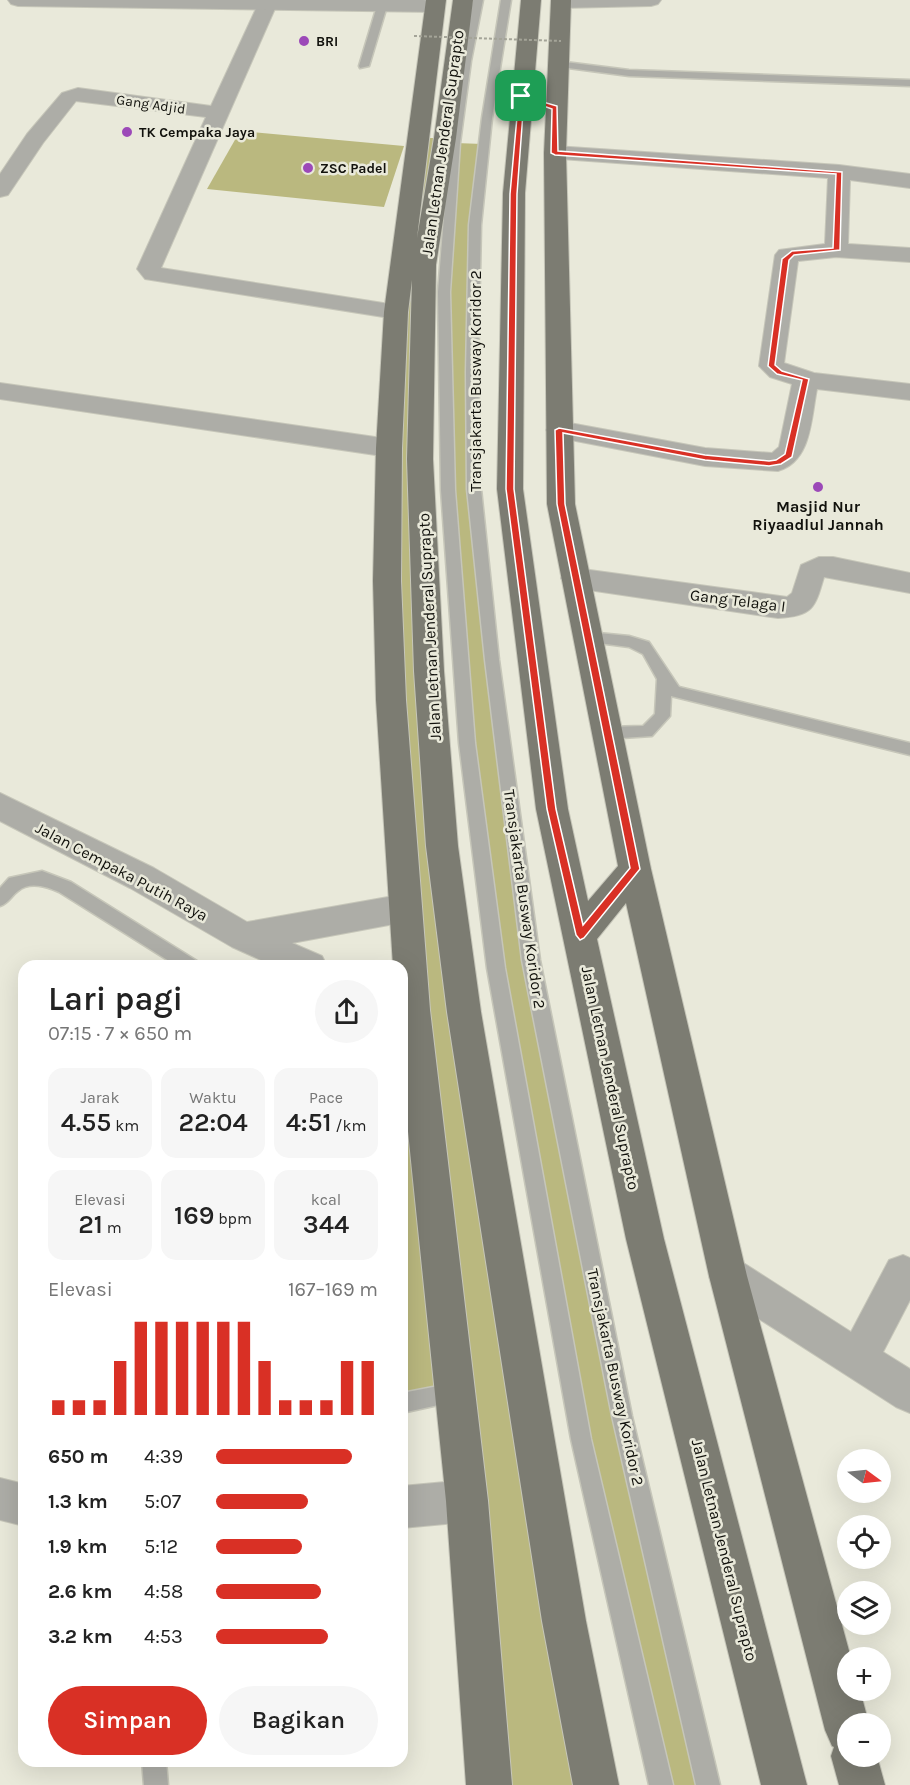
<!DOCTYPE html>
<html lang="id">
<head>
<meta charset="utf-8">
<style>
	:root { --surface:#fff; --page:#f6f6f6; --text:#222; --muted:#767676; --accent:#d93025 }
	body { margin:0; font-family:Karla,sans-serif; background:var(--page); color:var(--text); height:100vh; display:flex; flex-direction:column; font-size:22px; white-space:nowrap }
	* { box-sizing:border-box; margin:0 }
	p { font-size:20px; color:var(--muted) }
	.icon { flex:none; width:33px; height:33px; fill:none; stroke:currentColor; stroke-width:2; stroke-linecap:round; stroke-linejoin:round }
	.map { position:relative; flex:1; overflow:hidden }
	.drawer { position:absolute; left:18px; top:960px; width:390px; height:807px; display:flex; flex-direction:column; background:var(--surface); border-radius:18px; box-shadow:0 6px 24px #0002 }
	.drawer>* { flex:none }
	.needle { width:39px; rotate:105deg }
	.fabs { position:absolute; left:837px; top:1449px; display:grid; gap:12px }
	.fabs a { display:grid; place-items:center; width:54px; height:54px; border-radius:50%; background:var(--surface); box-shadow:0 6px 24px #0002; font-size:30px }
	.pin { position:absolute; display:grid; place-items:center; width:51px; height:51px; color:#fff; margin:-26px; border-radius:12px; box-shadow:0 3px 9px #0006 }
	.round { display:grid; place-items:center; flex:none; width:63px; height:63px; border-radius:32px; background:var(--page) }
	.head { display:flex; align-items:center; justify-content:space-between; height:102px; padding:0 30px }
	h1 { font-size:33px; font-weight:600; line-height:45px }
	.figures { display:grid; grid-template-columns:repeat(3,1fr); gap:9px; height:102px; padding:6px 30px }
	.figures div { display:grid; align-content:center; border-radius:15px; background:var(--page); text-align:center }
	.figures b { font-size:26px; font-weight:600 }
	.figures small { font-size:16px; font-weight:400 }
	.figures p { font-size:16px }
	.chart { height:168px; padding:12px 30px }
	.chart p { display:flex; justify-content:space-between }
	.chart svg { width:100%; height:108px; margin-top:6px; stroke:var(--accent); stroke-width:6 }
	.primary-button { display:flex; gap:12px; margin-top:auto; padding:12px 30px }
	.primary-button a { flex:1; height:69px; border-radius:36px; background:var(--accent); color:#fff; font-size:24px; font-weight:600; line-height:69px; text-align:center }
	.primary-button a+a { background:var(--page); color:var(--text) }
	ul { padding:0 30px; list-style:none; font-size:20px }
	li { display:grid; grid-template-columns:96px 72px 1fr; align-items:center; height:45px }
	li i { height:15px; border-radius:8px; background:var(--accent) }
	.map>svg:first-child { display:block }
	.green { fill:#bab87f }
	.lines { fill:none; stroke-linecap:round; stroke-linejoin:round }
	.service-casing { stroke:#c6c6b9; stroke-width:3 }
	.minor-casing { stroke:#c6c6b9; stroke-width:2 }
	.tertiary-casing { stroke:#c6c6b9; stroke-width:2 }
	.primary-casing { stroke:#c6c6b9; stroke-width:2 }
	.service { fill:#adada7; fill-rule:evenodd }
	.minor { fill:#adada7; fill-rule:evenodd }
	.tertiary { fill:#adada7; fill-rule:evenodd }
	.primary { fill:#7c7c72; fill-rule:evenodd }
	.path-bridge { stroke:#a4a498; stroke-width:2; stroke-dasharray:3 2; stroke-linecap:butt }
	.route { fill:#d93025; stroke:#fff; stroke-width:1.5; fill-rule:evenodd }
	.poi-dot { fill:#9c49b8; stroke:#e9e9da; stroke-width:2 }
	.labels { text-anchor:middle; stroke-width:5; stroke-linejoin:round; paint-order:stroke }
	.far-poi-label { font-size:14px; font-weight:bold; fill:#11110c; stroke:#e9e9da; text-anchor:start }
	.far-street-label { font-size:14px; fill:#11110c; stroke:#e9e9da }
	.street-label { font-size:16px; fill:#11110c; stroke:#e9e9da }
	.poi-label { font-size:16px; font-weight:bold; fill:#11110c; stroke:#e9e9da }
</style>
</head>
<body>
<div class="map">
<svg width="910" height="1785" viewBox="0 0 910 1785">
	<rect width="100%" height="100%" fill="#e9e9da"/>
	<g class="green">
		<path d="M 240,131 L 404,146 L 384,207 L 207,189 Z"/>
		<path d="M 419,138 L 445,138 L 423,332 L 458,966 L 601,1785 L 489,1785 L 454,1393 L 402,1403 L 402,1069 L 419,1067 L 388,503 Z"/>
		<path d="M 455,143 L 483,144 L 472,409 L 492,660 L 556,1082 L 712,1785 L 657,1785 L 495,961 L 459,631 L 444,292 Z"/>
	</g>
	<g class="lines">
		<g class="service-casing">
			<g id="service">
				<path d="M 473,0 L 483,0 L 471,61 L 460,143 L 450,292 L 455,490 L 475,743 L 505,968 L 591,1439 L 673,1785 L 649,1785 L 571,1439 L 487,968 L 459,743 L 441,490 L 438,292 L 450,143 L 461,61 Z"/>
				<path d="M 501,0 L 511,0 L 492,118 L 481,225 L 478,372 L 481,489 L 499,660 L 540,960 L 632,1416 L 720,1785 L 696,1785 L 612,1416 L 522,960 L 485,660 L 467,489 L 466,372 L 469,225 L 482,118 Z"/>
				<path d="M 382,3 L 387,6 L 369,66 L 360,68 L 359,66 L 377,6 Z"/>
				<path d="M 557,61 L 629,70 L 910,80 L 910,86 L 629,76 L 553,66 L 552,64 Z"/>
				<path d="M 588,632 L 629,636 L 649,642 L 679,687 L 910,743 L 910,755 L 671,696 L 670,716 L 652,736 L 607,739 L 602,737 L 599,733 L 602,729 L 607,727 L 643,726 L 655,714 L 657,679 L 643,654 L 629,647 L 583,641 L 581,637 Z"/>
				<path d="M 42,871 L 71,882 L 197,961 L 200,966 L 177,966 L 59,892 C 47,887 30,881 18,891 C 11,896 9,903 0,906 L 0,888 L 9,878 Z"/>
				<path d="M 454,1383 L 461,1386 L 464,1393 L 461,1400 L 402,1413 L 402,1393 Z"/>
				<path d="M 142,1761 L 166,1761 L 168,1785 L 144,1785 Z"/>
			</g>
		</g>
		<g class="minor-casing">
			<g id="minor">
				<path d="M 260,0 L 274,0 L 277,4 L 161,268 L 396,305 L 405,307 L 408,312 L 405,317 L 396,319 L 145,279 L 137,269 L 206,117 L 76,101 L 43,143 L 8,195 L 0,197 L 0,174 L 27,134 L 62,93 L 78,88 L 211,106 Z"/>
				<path d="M 555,146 L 839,165 L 910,174 L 910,188 L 850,180 L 848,244 L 910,248 L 910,262 L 836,257 L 798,261 L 784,363 L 814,373 L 910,384 L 910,400 L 817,389 C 811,418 812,461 778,471 L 705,466 L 550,436 L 546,430 L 550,424 L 559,421 L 705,448 L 772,453 L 779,447 L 792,384 L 770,377 L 759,366 L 775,255 L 779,250 L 825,244 L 828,178 L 547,158 L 544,153 L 547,148 Z"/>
				<path d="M 0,383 L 389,439 L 398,442 L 402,448 L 398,454 L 389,457 L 0,399 Z"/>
				<path d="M 819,557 L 833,557 L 910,573 L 910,593 L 824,577 C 815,608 813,616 778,618 L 575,588 L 565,585 L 561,578 L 565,571 L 575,568 L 787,597 L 792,593 L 801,565 Z"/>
				<path d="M 903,1255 L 910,1258 L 910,1300 L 883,1352 L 910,1369 L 910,1413 L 896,1407 L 714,1290 L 709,1276 L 714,1262 L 728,1257 L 742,1262 L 851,1332 L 889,1260 Z"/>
				<path d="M 0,1478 L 24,1484 L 24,1526 L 0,1520 Z"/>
				<path d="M 467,1480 L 482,1486 L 488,1501 L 482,1516 L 467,1522 L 402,1528 L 402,1486 Z"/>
			</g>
		</g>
		<g class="tertiary-casing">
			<g id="tertiary">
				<path d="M 8,0 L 423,0 L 442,2 L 445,6 L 442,10 L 435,12 L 18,6 L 11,4 Z"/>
				<path d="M 553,0 L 661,0 L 658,4 L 651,6 L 561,8 L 554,6 L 551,2 Z"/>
				<path d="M 0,793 L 154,868 L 247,922 L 405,894 L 417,898 L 422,908 L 417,918 L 405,922 L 292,943 L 322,956 L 327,966 L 274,966 L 232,947 L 130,888 L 0,821 Z"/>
			</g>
		</g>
		<g class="primary-casing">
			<g id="primary">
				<path d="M 426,0 L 446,0 L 417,238 L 434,138 L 453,0 L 473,0 L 456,138 L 436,265 L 433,459 L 444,671 L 458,846 L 481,1012 L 586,1621 L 619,1785 L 573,1785 L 542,1621 L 447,1012 L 426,846 L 414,671 L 407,459 L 412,280 L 408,312 L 402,448 L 401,581 L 406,700 L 430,1010 L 488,1501 L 512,1785 L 466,1785 L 446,1501 L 402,1073 L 402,966 L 393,966 L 376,700 L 373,581 L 376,448 L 384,312 Z"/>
				<path d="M 521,0 L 541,0 L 525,193 L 523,489 L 568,809 L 588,901 L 618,866 L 547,504 L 544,153 L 551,0 L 571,0 L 566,153 L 575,504 L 651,869 L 747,1276 L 851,1658 L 848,1658 L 848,1690 L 860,1690 L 869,1724 L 848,1724 L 848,1756 L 877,1756 L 885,1785 L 839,1785 L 831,1756 L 834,1747 L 832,1746 L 825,1730 L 709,1276 L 626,903 L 597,939 L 664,1239 L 807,1785 L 761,1785 L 626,1239 L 536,809 L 497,489 L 503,193 Z"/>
			</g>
		</g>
		<use href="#service" class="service"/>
		<use href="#minor" class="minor"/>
		<use href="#tertiary" class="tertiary"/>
		<use href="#primary" class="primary"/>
		<path class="path-bridge" d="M 414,36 L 561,41"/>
	</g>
	<path class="route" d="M 519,95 L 557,106 L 558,151 L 842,172 L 840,250 L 794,255 L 789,260 L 775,365 L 782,371 L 809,379 L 792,457 L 781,464 L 769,466 L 705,460 L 563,433 L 565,504 L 640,869 L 584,938 L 580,940 L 576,935 L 547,809 L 506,489 L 510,194 ZM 524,99 L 552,109 L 551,153 L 555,155 L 836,174 L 833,248 L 792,251 L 782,259 L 768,366 L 777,374 L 802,380 L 785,454 L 776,460 L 769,461 L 705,455 L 559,428 L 555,430 L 557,504 L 630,868 L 583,925 L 556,809 L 514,489 L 517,194 Z"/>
	<g class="poi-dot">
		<circle cx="304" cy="41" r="6"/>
		<circle cx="127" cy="132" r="6"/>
		<circle cx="308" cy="168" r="6"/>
		<circle cx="818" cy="487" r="6"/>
	</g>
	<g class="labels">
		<g class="far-poi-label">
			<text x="316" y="46">BRI</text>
			<text x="139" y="137">TK Cempaka Jaya</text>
			<text x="320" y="173">ZSC Padel</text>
		</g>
		<g class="far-street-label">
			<text transform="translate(151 104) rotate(8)" y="5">Gang Adjid</text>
		</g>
		<g class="street-label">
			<text transform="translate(442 143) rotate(-82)" y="6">Jalan Letnan Jenderal Suprapto</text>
			<text transform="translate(475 381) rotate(-90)" y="6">Transjakarta Busway Koridor 2</text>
			<text transform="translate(738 600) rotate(7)" y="6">Gang Telaga I</text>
			<text transform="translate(429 627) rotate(-93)" y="6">Jalan Letnan Jenderal Suprapto</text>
			<text transform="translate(122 871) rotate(28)" y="6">Jalan Cempaka Putih Raya</text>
			<text transform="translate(525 899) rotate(82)" y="6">Transjakarta Busway Koridor 2</text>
			<text transform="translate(611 1078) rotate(78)" y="6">Jalan Letnan Jenderal Suprapto</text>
			<text transform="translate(616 1377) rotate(78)" y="6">Transjakarta Busway Koridor 2</text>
			<text transform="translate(725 1550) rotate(76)" y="6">Jalan Letnan Jenderal Suprapto</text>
		</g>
		<g class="poi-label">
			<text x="818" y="512">Masjid Nur<tspan x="818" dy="18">Riyaadlul Jannah</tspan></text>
		</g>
	</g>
</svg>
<div class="fabs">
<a><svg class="needle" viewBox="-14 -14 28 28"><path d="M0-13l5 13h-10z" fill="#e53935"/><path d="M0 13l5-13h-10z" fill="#767676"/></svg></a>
<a><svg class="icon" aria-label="locate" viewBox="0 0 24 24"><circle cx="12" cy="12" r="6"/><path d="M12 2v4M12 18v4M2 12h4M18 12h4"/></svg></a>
<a><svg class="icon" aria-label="layers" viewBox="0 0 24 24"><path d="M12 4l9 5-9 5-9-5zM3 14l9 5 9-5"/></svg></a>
<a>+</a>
<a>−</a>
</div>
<div class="pin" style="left:521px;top:96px;background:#1e9e55"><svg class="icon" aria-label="arrive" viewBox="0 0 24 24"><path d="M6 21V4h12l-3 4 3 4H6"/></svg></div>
<section class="drawer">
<div class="head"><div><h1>Lari pagi</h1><p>07:15 · 7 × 650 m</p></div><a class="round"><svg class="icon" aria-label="share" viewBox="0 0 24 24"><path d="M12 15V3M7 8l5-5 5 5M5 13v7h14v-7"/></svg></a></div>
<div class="figures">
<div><p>Jarak</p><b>4.55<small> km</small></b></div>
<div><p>Waktu</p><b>22:04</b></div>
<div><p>Pace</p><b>4:51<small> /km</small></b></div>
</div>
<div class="figures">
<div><p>Elevasi</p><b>21<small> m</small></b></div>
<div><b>169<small> bpm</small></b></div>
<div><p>kcal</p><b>344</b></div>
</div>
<div class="chart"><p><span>Elevasi</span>167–169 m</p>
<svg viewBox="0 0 160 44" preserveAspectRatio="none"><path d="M5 44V38M15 44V38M25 44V38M35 44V22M45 44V6M55 44V6M65 44V6M75 44V6M85 44V6M95 44V6M105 44V22M115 44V38M125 44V38M135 44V38M145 44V22M155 44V22"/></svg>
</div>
<ul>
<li><b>650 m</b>4:39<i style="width:84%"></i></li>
<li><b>1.3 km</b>5:07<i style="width:57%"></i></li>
<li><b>1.9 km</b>5:12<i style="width:53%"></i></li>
<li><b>2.6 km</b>4:58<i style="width:65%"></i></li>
<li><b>3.2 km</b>4:53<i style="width:69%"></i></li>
</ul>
<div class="primary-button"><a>Simpan</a><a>Bagikan</a></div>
</section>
</div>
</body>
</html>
